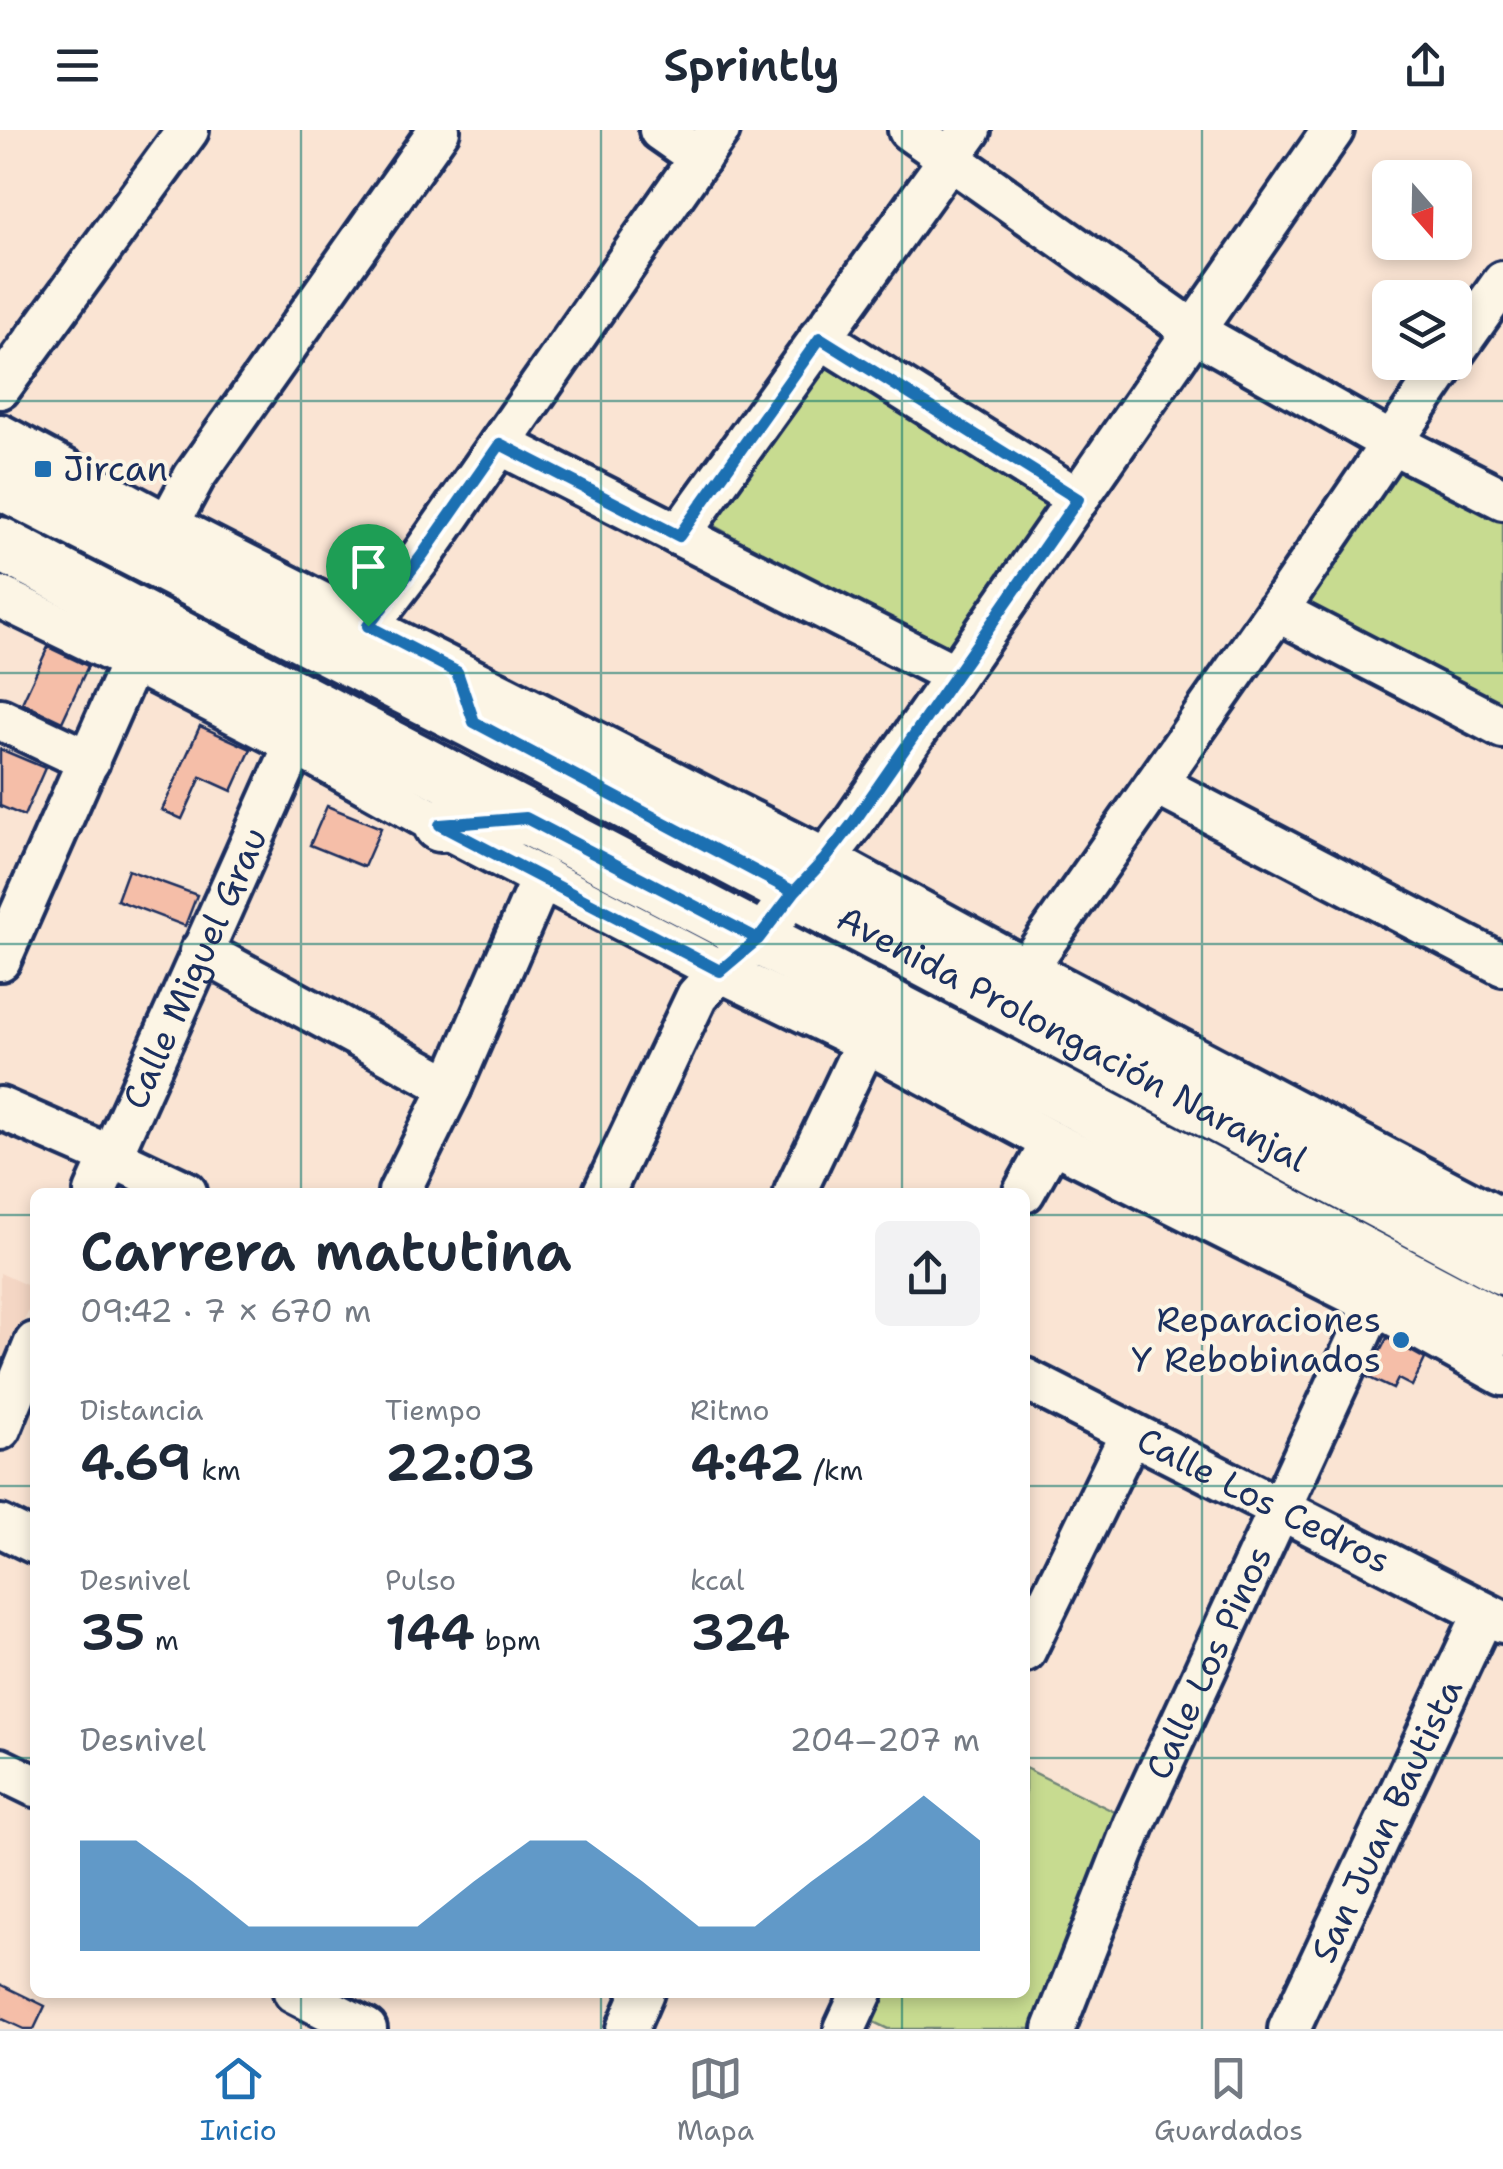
<!DOCTYPE html>
<html lang="es">
<head>
<meta charset="utf-8">
<style>
	:root { --surface:#fff; --page:#f2f2f3; --text:#1f2937; --muted:#747a83; --line:#e0e1e3; --accent:#1f6fb2 }
	body { margin:0; font-family:"Shantell Sans",sans-serif; background:var(--page); color:var(--text); height:100vh; display:flex; flex-direction:column; font-size:38px; white-space:nowrap }
	* { box-sizing:border-box; margin:0 }
	p { font-size:32px; color:var(--muted) }
	.icon { flex:none; width:55px; height:55px; fill:none; stroke:currentColor; stroke-width:2; stroke-linecap:round; stroke-linejoin:round }
	.map { position:relative; flex:1; overflow:hidden }
	.sheet { position:absolute; left:30px; top:1058px; width:1000px; height:810px; display:flex; flex-direction:column; background:var(--surface); border-radius:15px; box-shadow:0 5px 15px #0003 }
	.sheet>* { flex:none }
	.needle { width:65px; rotate:160deg }
	.controls { position:absolute; left:1372px; top:30px; display:grid; gap:20px }
	.controls a { display:grid; place-items:center; width:100px; height:100px; border-radius:15px; background:var(--surface); box-shadow:0 5px 15px #0003; font-size:50px }
	.pin { position:absolute; display:grid; place-items:center; width:85px; height:85px; color:#fff; margin:-102px -42px; border-radius:50% 50% 50% 0; rotate:-45deg; box-shadow:0 0 10px #0007 }
	.pin .icon { rotate:45deg }
	.round { display:grid; place-items:center; flex:none; width:105px; height:105px; border-radius:15px; background:var(--page) }
	.head { display:flex; align-items:center; justify-content:space-between; height:170px; padding:0 50px }
	h1 { font-size:55px; font-weight:600; line-height:75px }
	.stats { display:grid; grid-template-columns:repeat(3,1fr); gap:15px; height:170px; padding:10px 50px }
	.stats div { display:grid; align-content:center }
	.stats b { font-size:50px; font-weight:600 }
	.stats small { font-size:28px; font-weight:400 }
	.stats p { font-size:28px }
	.chart { height:280px; padding:20px 50px }
	.chart p { display:flex; justify-content:space-between }
	.chart svg { width:100%; height:180px; margin-top:10px; fill:var(--accent); opacity:.7 }
	header { display:flex; justify-content:space-between; align-items:center; height:130px; padding:0 50px; background:var(--surface); font-size:45px; font-weight:600 }
	.tabs { display:flex; justify-content:space-around; align-items:center; height:140px; border-top:2px solid var(--line); background:var(--surface); font-size:28px; color:var(--muted) }
	.tabs a { display:grid; justify-items:center; gap:5px }
	.tabs .on { color:var(--accent) }
	.map>svg:first-child { display:block }
	.built { fill:#f4d6c4 }
	.green { fill:#c7db90; stroke:#718577; stroke-width:2.5 }
	.building { fill:#f5bea8; stroke:#1b2f5e; stroke-width:2.5 }
	.lines { fill:none; stroke-linecap:round; stroke-linejoin:round }
	.minor-casing { stroke:#1b2f5e; stroke-width:48 }
	.major-casing { stroke:#1b2f5e; stroke-width:60 }
	.minor { stroke:#fcf5e5; stroke-width:40 }
	.major { stroke:#fcf5e5; stroke-width:52 }
	.route-casing { stroke:#fff; stroke-width:20 }
	.route { stroke:#1f6fb2; stroke-width:12 }
	.grid { fill:none; stroke:#0f766e; stroke-width:2.5; stroke-opacity:0.55 }
	.poi-dot { fill:#1f6fb2; stroke:#fcf5e5; stroke-width:4 }
	.labels { text-anchor:middle; stroke-width:8; stroke-linejoin:round; paint-order:stroke }
	.poi-label { font-size:35px; fill:#1b2f5e; stroke:#fcf5e5; text-anchor:start }
	.street-label { font-size:35px; fill:#1b2f5e; stroke:#fcf5e5 }
</style>
</head>
<body>
<header><svg class="icon" aria-label="menu" viewBox="0 0 24 24"><path d="M4 6h16M4 12h16M4 18h16"/></svg>Sprintly<svg class="icon" aria-label="share" viewBox="0 0 24 24"><path d="M12 15V3M7 8l5-5 5 5M5 13v7h14v-7"/></svg></header>
<div class="map">
<svg width="1503" height="1899" viewBox="0 0 1503 1899">
	<rect width="100%" height="100%" fill="#fae4d3"/>
	<filter id="ink" filterUnits="userSpaceOnUse"><feTurbulence type="fractalNoise" baseFrequency=".01" numOctaves="2"/><feDisplacementMap in="SourceGraphic" scale="20" xChannelSelector="R" yChannelSelector="G"/><feConvolveMatrix kernelMatrix="1 2 1 2 8 2 1 2 1" color-interpolation-filters="sRGB"/></filter>
	<g filter="url(#ink)">
		<path class="built" d="M 0,1143 L 35,1159 L 35,1180 L 30,1178 L 0,1242 Z"/>
		<g class="green">
			<path d="M 829,235 L 1063,377 L 953,530 L 711,394 Z"/>
			<path d="M 1398,332 L 1503,385 L 1503,579 L 1301,474 Z"/>
			<path d="M 1025,1638 L 1125,1687 L 1035,1899 L 888,1899 L 867,1889 L 878,1863 L 1025,1862 Z"/>
		</g>
		<g class="building">
			<path d="M 48,517 L 88,536 L 62,592 L 22,573 Z"/>
			<path d="M 200,596 L 251,619 L 232,661 L 201,647 L 182,689 L 162,680 Z"/>
			<path d="M 0,619 L 45,638 L 24,686 L 0,676 Z"/>
			<path d="M 327,676 L 381,698 L 364,737 L 310,715 Z"/>
			<path d="M 128,740 L 197,765 L 185,796 L 117,770 Z"/>
			<path d="M 1387,1208 L 1425,1229 L 1412,1256 L 1398,1249 L 1393,1259 L 1367,1247 Z"/>
			<path d="M 0,1854 L 45,1876 L 34,1899 L 24,1899 L 0,1888 Z"/>
		</g>
		<g class="lines">
			<g class="minor-casing">
				<g id="minor">
					<path d="M 660,0 L 700,28"/>
					<path d="M 909,0 L 1195,202 L 1390,312 L 1503,369"/>
					<path d="M 820,207 L 1078,369"/>
					<path d="M 1455,220 L 1503,152"/>
					<path d="M 0,258 L 188,0"/>
					<path d="M 0,305 L 168,395 L 825,729 L 1026,839 L 1503,1090"/>
					<path d="M 500,314 L 955,545"/>
					<path d="M 168,395 L 194,347 L 439,0"/>
					<path d="M 679,405 L 970,0"/>
					<path d="M 0,467 L 132,531 L 295,614 L 440,695 L 720,841 L 866,912 L 1052,1012 L 1374,1174 L 1503,1245"/>
					<path d="M 1277,481 L 1503,598"/>
					<path d="M 368,496 L 421,427 L 719,0"/>
					<path d="M 0,589 L 89,631"/>
					<path d="M 1156,654 L 1503,835"/>
					<path d="M 201,821 L 451,957"/>
					<path d="M 0,830 L 132,531"/>
					<path d="M 1026,839 L 1277,481 L 1447,232"/>
					<path d="M 0,978 L 110,1026 L 186,1062"/>
					<path id="s1" d="M 95,1062 L 295,614"/>
					<path d="M 399,1062 L 451,957 L 542,747"/>
					<path d="M 604,1062 L 697,866 L 720,841 L 759,809 L 794,762 L 825,729 L 853,693 L 1333,0"/>
					<path d="M 795,1062 L 866,912"/>
					<path d="M 1024,1062 L 1052,1012"/>
					<path id="s2" d="M 1025,1249 L 1503,1492"/>
					<path d="M 0,1299 L 35,1213"/>
					<path d="M 0,1396 L 35,1413"/>
					<path d="M 1025,1521 L 1131,1303"/>
					<path d="M 0,1639 L 35,1656"/>
					<path d="M 294,1862 L 366,1899"/>
					<path d="M 627,1899 L 643,1862"/>
					<path d="M 845,1899 L 862,1862"/>
					<path id="s3" d="M 1054,1899 L 1134,1695 L 1374,1174"/>
					<path id="s4" d="M 1289,1899 L 1484,1483"/>
				</g>
			</g>
			<g class="major-casing">
				<g id="major">
					<path id="s5" d="M 0,352 L 473,592 L 1002,871 L 1503,1138"/>
					<path d="M 0,414 L 1076,973 L 1503,1198"/>
					<path d="M 440,695 L 526,688"/>
				</g>
			</g>
			<use href="#minor" class="minor"/>
			<use href="#major" class="major"/>
		</g>
	</g>
	<g class="lines" filter="url(#ink)">
		<g class="route-casing">
			<path id="route" d="M 368,496 L 457,542 L 474,592 L 794,762 L 758,809 L 526,688 L 440,695 L 720,841 L 758,809 L 794,762 L 825,729 L 853,693 L 1078,369 L 820,208 L 679,406 L 500,314 L 421,427 L 368,496"/>
		</g>
		<use href="#route" class="route"/>
	</g>
	<path class="grid" d="M 301,0 L 301,1062M 601,0 L 601,1062M 902,0 L 902,1062M 1202,0 L 1202,1899M 0,271 L 1503,271M 0,543 L 1503,543M 0,814 L 1503,814M 0,1085 L 35,1085M 1025,1085 L 1503,1085M 0,1356 L 35,1356M 1025,1356 L 1503,1356M 0,1628 L 35,1628M 1025,1628 L 1503,1628M 301,1862 L 301,1899M 601,1862 L 601,1899M 902,1862 L 902,1899"/>
	<g class="poi-dot">
		<rect x="33" y="329" width="20" height="20" rx="5"/>
		<circle cx="1401" cy="1210" r="10"/>
	</g>
	<g class="labels">
		<g class="poi-label">
			<text x="63" y="351">Jircan</text>
			<text x="1381" y="1202" text-anchor="end">Reparaciones<tspan x="1381" dy="40">Y Rebobinados</tspan></text>
		</g>
		<g class="street-label">
			<text dy="12" stroke="none"><textPath href="#s1" startOffset="245">Calle Miguel Grau</textPath></text>
			<text dy="12" stroke="none"><textPath href="#s5" startOffset="1208">Avenida Prolongación Naranjal</textPath></text>
			<text dy="12" stroke="none"><textPath href="#s2" startOffset="268">Calle Los Cedros</textPath></text>
			<text dy="12" stroke="none"><textPath href="#s3" startOffset="398">Calle Los Pinos</textPath></text>
			<text dy="12" stroke="none"><textPath href="#s4" startOffset="230">San Juan Bautista</textPath></text>
		</g>
	</g>
</svg>
<div class="controls">
<a><svg class="needle" viewBox="-14 -14 28 28"><path d="M0-13l5 13h-10z" fill="#e53935"/><path d="M0 13l5-13h-10z" fill="#747a83"/></svg></a>
<a><svg class="icon" aria-label="layers" viewBox="0 0 24 24"><path d="M12 4l9 5-9 5-9-5zM3 14l9 5 9-5"/></svg></a>
</div>
<div class="pin" style="left:368px;top:496px;background:#1e9e55"><svg class="icon" aria-label="arrive" viewBox="0 0 24 24"><path d="M6 21V4h12l-3 4 3 4H6"/></svg></div>
<section class="sheet">
<div class="head"><div><h1>Carrera matutina</h1><p>09:42 · 7 × 670 m</p></div><a class="round"><svg class="icon" aria-label="share" viewBox="0 0 24 24"><path d="M12 15V3M7 8l5-5 5 5M5 13v7h14v-7"/></svg></a></div>
<div class="stats">
<div><p>Distancia</p><b>4.69<small> km</small></b></div>
<div><p>Tiempo</p><b>22:03</b></div>
<div><p>Ritmo</p><b>4:42<small> /km</small></b></div>
</div>
<div class="stats">
<div><p>Desnivel</p><b>35<small> m</small></b></div>
<div><p>Pulso</p><b>144<small> bpm</small></b></div>
<div><p>kcal</p><b>324</b></div>
</div>
<div class="chart"><p><span>Desnivel</span>204–207 m</p>
<svg viewBox="0 0 160 44" preserveAspectRatio="none"><path d="M0 44V17L10 17L20 27L30 38L40 38L50 38L60 38L70 27L80 17L90 17L100 27L110 38L120 38L130 27L140 17L150 6L160 17V44z"/></svg>
</div>
</section>
</div>
<nav class="tabs">
<a class="on"><svg class="icon" aria-label="home" viewBox="0 0 24 24"><path d="M3 11l9-7 9 7M6 9v11h12V9"/></svg>Inicio</a>
<a><svg class="icon" aria-label="map" viewBox="0 0 24 24"><path d="M3 6l6-2 6 2 6-2v14l-6 2-6-2-6 2zM9 4v14M15 6v14"/></svg>Mapa</a>
<a><svg class="icon" aria-label="saved" viewBox="0 0 24 24"><path d="M7 4h10v16l-5-4-5 4z"/></svg>Guardados</a>
</nav>
</body>
</html>
